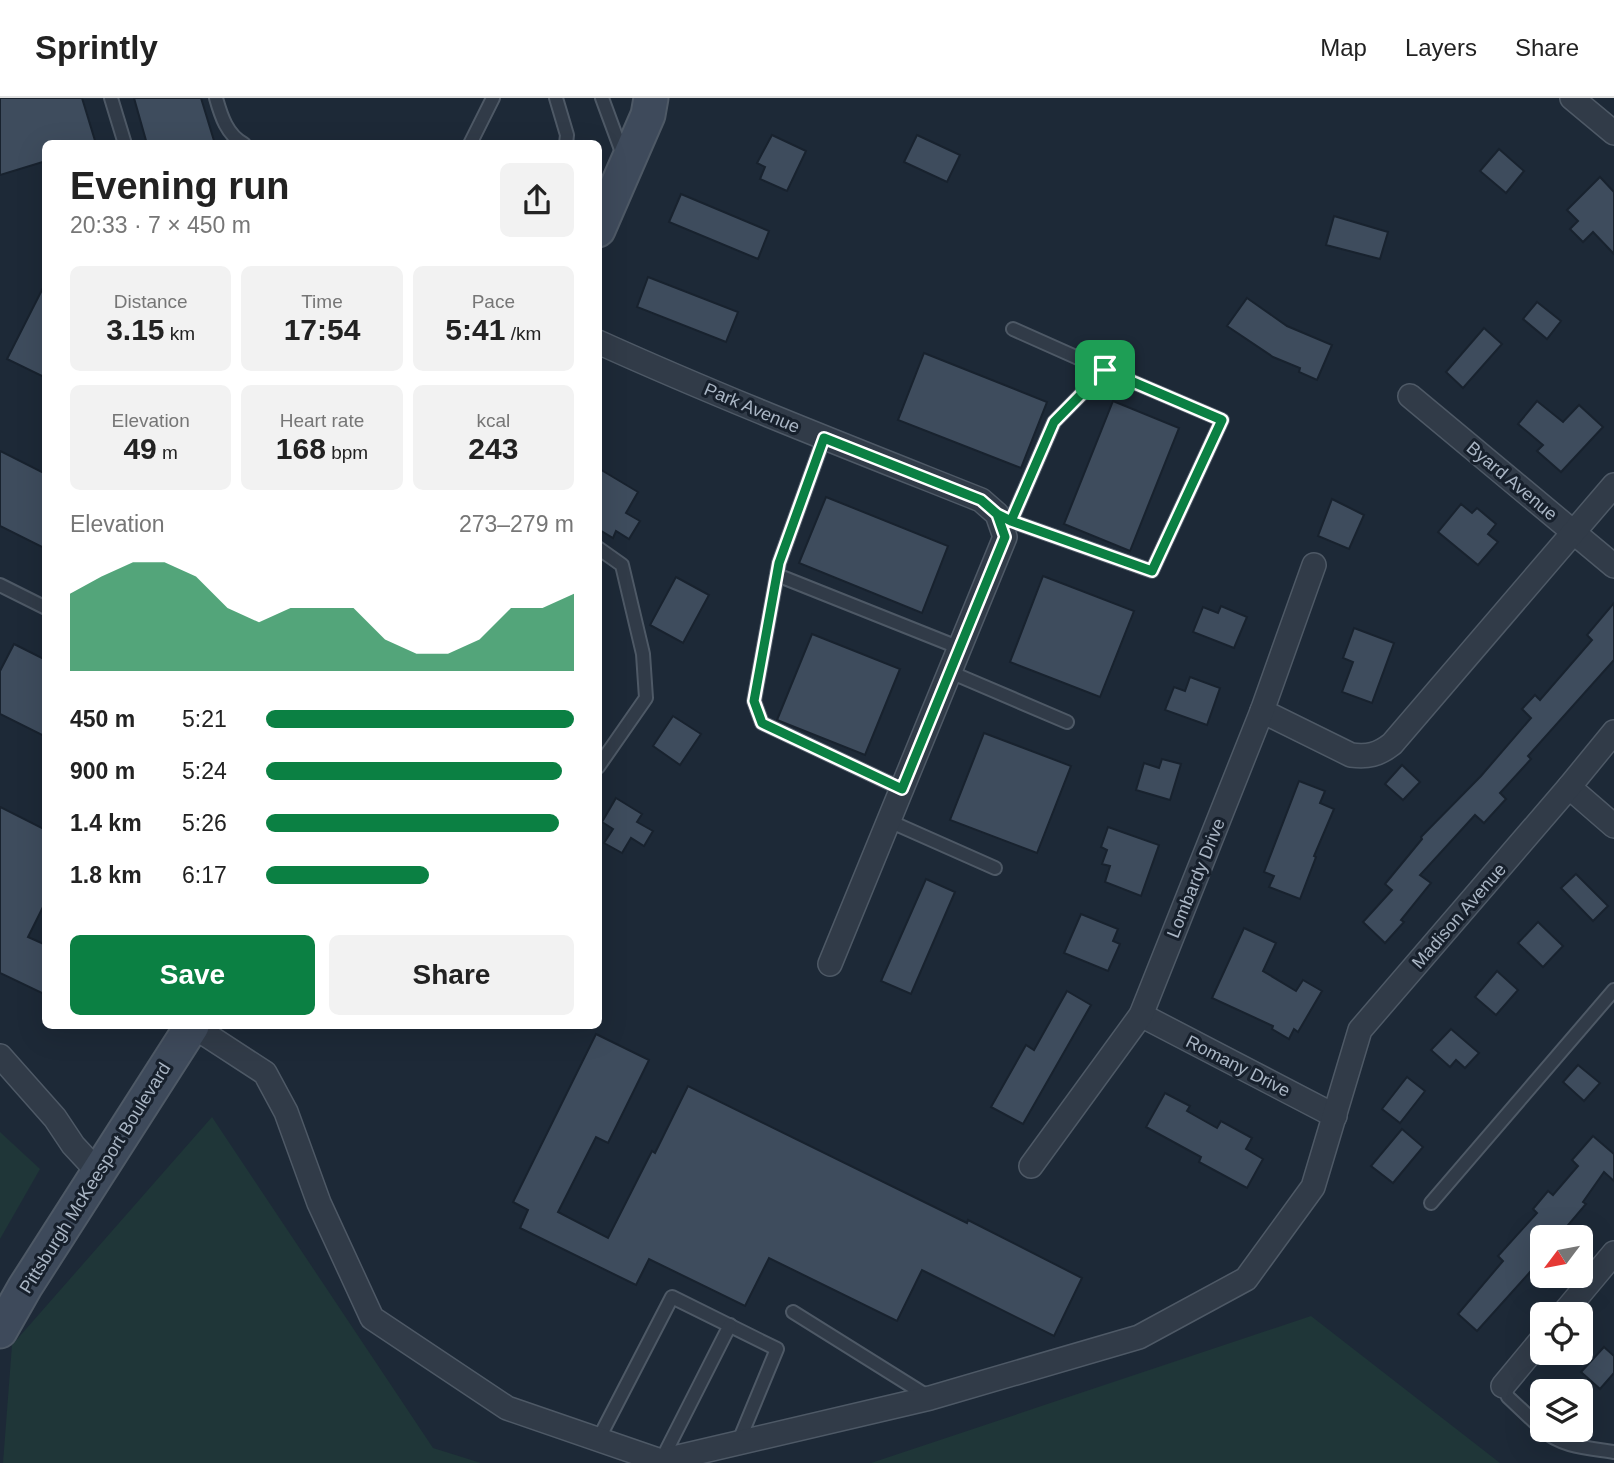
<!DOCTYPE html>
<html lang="en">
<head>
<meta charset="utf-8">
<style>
	:root { --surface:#fff; --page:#f2f2f2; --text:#222; --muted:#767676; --line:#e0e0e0; --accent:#0b8043 }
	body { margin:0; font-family:Arial,sans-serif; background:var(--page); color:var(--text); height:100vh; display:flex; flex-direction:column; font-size:26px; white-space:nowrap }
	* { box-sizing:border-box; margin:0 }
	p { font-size:23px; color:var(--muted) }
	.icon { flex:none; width:38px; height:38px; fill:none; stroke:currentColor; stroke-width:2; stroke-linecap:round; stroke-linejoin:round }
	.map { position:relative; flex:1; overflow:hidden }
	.details { position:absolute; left:42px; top:42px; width:560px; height:889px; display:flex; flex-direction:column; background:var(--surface); border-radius:10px; box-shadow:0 7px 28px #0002 }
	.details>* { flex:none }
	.needle { width:46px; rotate:238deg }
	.buttons { position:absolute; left:1530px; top:1127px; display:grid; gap:14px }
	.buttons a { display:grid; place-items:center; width:63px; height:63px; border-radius:10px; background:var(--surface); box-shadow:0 7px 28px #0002; font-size:35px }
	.pin { position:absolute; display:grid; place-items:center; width:60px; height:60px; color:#fff; margin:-30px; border-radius:14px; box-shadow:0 4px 10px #0006 }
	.round { display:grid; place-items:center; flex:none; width:74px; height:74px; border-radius:10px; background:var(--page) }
	.headline { display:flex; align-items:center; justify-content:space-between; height:119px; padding:0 28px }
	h1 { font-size:38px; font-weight:700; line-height:52px }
	.stats { display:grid; grid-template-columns:repeat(3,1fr); gap:10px; height:119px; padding:7px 28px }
	.stats div { display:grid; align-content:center; border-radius:10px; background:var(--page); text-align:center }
	.stats b { font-size:30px; font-weight:700 }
	.stats small { font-size:19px; font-weight:400 }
	.stats p { font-size:19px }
	.chart { height:196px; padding:14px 28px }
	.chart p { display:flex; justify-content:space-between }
	.chart svg { width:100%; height:126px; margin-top:7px; fill:var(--accent); opacity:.7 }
	.primary-button { display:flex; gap:14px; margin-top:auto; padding:14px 28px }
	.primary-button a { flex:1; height:80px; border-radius:10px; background:var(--accent); color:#fff; font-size:28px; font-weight:700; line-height:80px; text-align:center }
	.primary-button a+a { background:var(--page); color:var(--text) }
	ul { padding:0 28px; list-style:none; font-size:23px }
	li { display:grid; grid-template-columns:112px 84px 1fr; align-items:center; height:52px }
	li i { height:18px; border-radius:9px; background:var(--accent) }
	header { display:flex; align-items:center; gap:42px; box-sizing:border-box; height:98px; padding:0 35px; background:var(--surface); border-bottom:2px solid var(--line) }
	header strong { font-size:33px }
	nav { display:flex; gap:38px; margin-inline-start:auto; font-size:24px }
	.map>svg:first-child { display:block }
	.green { fill:#1f3638 }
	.building { fill:#3e4c5d; stroke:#18222e; stroke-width:2 }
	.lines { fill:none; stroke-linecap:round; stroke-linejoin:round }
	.service-casing { stroke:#4e5966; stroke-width:16 }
	.minor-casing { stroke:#4e5966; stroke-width:26 }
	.secondary-casing { stroke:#4e5966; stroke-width:37 }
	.service { stroke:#313b48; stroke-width:12 }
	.minor { stroke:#313b48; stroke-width:23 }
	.secondary { stroke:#3e4a5b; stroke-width:33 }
	.route-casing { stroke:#fff; stroke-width:14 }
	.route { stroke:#0b8043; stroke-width:9 }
	.labels { text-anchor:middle; stroke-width:6; stroke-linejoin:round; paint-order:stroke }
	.street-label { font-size:18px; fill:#aab6c5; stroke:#17202c }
</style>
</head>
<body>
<header>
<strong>Sprintly</strong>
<nav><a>Map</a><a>Layers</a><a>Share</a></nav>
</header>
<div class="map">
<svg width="1614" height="1365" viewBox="0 0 1614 1365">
	<rect width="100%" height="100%" fill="#1d2937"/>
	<g class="green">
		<path d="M 212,1019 L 433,1350 L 481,1365 L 3,1365 L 12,1247 Z"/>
		<path d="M 0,1034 L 40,1071 L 0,1141 Z"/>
		<path d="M 1311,1218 L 1500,1365 L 871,1365 Z"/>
	</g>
	<g class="building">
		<path d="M 0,0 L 82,0 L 96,46 L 46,46 L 46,63 L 0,77 Z"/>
		<path d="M 134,0 L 201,0 L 215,46 L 147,46 Z"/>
		<path d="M 772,37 L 806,53 L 787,93 L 760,81 L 765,69 L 757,65 Z"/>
		<path d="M 917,37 L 960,57 L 947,84 L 904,64 Z"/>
		<path d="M 1499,51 L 1524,73 L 1506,95 L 1480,73 Z"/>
		<path d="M 1600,79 L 1614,94 L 1614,156 L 1593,134 L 1583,144 L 1570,131 L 1578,123 L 1567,112 Z"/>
		<path d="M 681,96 L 769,133 L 758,161 L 669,124 Z"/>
		<path d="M 1334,118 L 1388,134 L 1380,161 L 1326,147 Z"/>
		<path d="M 648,179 L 738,214 L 726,244 L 637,209 Z"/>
		<path d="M 46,184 L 46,280 L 7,261 Z"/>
		<path d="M 1247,200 L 1287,228 L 1332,247 L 1317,282 L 1299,274 L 1300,270 L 1273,259 L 1227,228 Z"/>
		<path d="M 1537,204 L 1561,223 L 1547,241 L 1523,221 Z"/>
		<path d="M 1484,230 L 1502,246 L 1463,290 L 1446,274 Z"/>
		<path d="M 924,255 L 1047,304 L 1021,370 L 898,322 Z"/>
		<path d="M 1113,303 L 1179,330 L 1130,453 L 1064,426 Z"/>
		<path d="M 1537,303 L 1563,324 L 1579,307 L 1603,329 L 1561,374 L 1537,353 L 1543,347 L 1518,326 Z"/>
		<path d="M 0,353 L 46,376 L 46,451 L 0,428 Z"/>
		<path d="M 598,370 L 638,394 L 626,415 L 640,423 L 629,441 L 616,433 L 613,440 L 598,431 Z"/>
		<path d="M 826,399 L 948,448 L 922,515 L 799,465 Z"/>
		<path d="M 1332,401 L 1364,417 L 1349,451 L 1318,438 Z"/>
		<path d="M 1461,406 L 1472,415 L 1477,410 L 1496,426 L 1488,436 L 1498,444 L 1478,467 L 1438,434 Z"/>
		<path d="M 1043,478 L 1134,513 L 1100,599 L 1010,564 Z"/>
		<path d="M 676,479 L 709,497 L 683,545 L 650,527 Z"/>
		<path d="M 1614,505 L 1614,562 L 1528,658 L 1531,661 L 1500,695 L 1506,701 L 1484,725 L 1475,717 L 1420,777 L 1431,785 L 1401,822 L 1404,824 L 1385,845 L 1363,824 L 1392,792 L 1385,786 L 1422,741 L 1421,739 L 1481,678 L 1531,620 L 1522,611 L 1535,597 L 1540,602 L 1592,542 L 1587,537 Z"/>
		<path d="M 1221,508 L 1247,519 L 1234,550 L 1193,534 L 1203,509 L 1218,515 Z"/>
		<path d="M 1354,530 L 1394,545 L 1372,605 L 1342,594 L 1353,564 L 1343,560 Z"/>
		<path d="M 812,536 L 900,571 L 865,657 L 777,622 Z"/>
		<path d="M 14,546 L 46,562 L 46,639 L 0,616 L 0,573 Z"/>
		<path d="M 1190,579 L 1220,590 L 1207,627 L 1165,612 L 1174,589 L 1185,593 Z"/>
		<path d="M 673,618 L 701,636 L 680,667 L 653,648 Z"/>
		<path d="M 984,635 L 1071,668 L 1037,755 L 950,722 Z"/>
		<path d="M 1162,661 L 1181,666 L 1170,702 L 1136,692 L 1144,665 L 1159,670 Z"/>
		<path d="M 1402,667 L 1420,684 L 1403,702 L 1385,686 Z"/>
		<path d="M 1299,683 L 1325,693 L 1320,705 L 1334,711 L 1314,758 L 1316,759 L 1300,801 L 1269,789 L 1274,778 L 1264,774 Z"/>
		<path d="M 616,700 L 642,716 L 637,724 L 653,733 L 644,748 L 631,740 L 622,755 L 604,745 L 613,731 L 602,724 Z"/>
		<path d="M 0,709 L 46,732 L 46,803 L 28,839 L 46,847 L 46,897 L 0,875 Z"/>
		<path d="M 1108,729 L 1159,747 L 1141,798 L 1105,784 L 1110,768 L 1102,766 L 1107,752 L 1101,749 Z"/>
		<path d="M 1576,776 L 1608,808 L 1593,823 L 1561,790 Z"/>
		<path d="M 926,781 L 955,794 L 911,896 L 881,883 Z"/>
		<path d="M 1081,816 L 1118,831 L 1113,843 L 1120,846 L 1108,873 L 1064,855 Z"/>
		<path d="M 1538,824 L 1563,848 L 1543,869 L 1518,845 Z"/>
		<path d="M 1244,830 L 1276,845 L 1263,873 L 1296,893 L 1303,882 L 1322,893 L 1298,934 L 1294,931 L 1289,941 L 1272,931 L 1273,928 L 1212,900 Z"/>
		<path d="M 1497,873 L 1518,892 L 1496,917 L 1475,899 Z"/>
		<path d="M 1067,893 L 1091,907 L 1023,1026 L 991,1009 L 1026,947 L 1034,952 Z"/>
		<path d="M 1451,931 L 1479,955 L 1465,970 L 1456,962 L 1450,969 L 1431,952 Z"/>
		<path d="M 596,936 L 649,962 L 608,1045 L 596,1039 L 558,1114 L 608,1140 L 652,1053 L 655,1055 L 688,988 L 967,1125 L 968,1122 L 1082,1180 L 1054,1238 L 922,1172 L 897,1223 L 769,1160 L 745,1208 L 649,1161 L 636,1187 L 520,1130 L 528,1112 L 513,1104 Z"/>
		<path d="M 1578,967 L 1600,985 L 1584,1003 L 1563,984 Z"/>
		<path d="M 1407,979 L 1425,993 L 1400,1025 L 1382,1011 Z"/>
		<path d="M 1165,995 L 1190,1008 L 1187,1013 L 1217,1030 L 1221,1023 L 1252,1040 L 1246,1051 L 1263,1061 L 1247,1090 L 1199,1064 L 1201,1059 L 1146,1029 Z"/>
		<path d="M 1402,1031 L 1423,1049 L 1393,1085 L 1371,1068 Z"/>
		<path d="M 1593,1038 L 1614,1056 L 1614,1083 L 1604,1074 L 1583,1104 L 1586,1106 L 1558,1139 L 1542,1139 L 1542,1186 L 1530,1174 L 1477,1233 L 1458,1216 L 1503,1163 L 1498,1158 L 1537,1115 L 1533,1111 L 1548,1093 L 1553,1097 L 1578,1068 L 1572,1062 Z"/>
		<path d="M 1604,1249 L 1614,1258 L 1614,1275 L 1600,1291 L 1581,1274 Z"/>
	</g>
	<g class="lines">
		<g class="service-casing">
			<g id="service">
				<path d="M 111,0 L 125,46"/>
				<path d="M 216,0 C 221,18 227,37 244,46"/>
				<path d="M 556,0 L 567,37 L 566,46"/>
				<path d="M 602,0 L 623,57"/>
				<path d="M 470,46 L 493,0"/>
				<path d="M 1013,231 L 1105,272"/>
				<path d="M 824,340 L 779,465 L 754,603 L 762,625 L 902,691"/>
				<path d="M 997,416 L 1011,423 L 1054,324 L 1105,272 L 1222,322 L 1152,473 L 1011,423"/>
				<path d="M 598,450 L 622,467 L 643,556 L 646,600 L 598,669"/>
				<path d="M 777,477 L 960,550"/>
				<path d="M 0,487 L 46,510"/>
				<path d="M 950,574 L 1067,624"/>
				<path d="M 889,723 L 995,770"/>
				<path d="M 1431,1105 L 1614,892"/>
				<path d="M 793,1214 L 929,1299"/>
				<path d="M 1503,1288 L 1508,1299 L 1542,1331"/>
				<path d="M 1543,1332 C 1561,1349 1590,1350 1614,1354"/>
				<path d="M 598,1342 L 672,1199 L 777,1251 L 738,1345"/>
				<path d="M 661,1363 L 730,1227"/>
			</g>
		</g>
		<g class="minor-casing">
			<g id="minor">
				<path d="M 1572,0 L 1614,35"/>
				<path d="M 598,244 C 724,301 853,351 981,402 L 997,416 L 1005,439 L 830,866"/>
				<path d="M 1410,298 L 1614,468"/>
				<path d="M 1262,613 L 1351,657 C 1368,659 1378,657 1392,646 L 1614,387"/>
				<path d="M 1569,689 L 1614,728"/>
				<path d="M 1141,917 L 1335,1018"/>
				<path d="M 193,928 L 265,975 L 286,1014 L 319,1105 L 372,1220 L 507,1310 L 661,1363 L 930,1300 L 1139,1239 L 1246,1181 L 1313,1089 L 1360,932 L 1569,689 L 1614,634"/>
				<path d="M 0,958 L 55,1020 L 73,1047 L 99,1075"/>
				<path d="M 1031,1068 L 1141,917 L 1262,613 L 1314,467"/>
				<path d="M 1563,1216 L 1614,1155"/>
				<path d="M 1503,1288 L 1542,1241"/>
			</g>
		</g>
		<g class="secondary-casing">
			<g id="secondary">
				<path d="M 598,132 L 648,17 L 651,0"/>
				<path d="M 0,1233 L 25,1189 L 192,928"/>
			</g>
		</g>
		<use href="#service" class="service"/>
		<use href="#minor" class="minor"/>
		<use href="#secondary" class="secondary"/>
	</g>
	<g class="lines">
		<g class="route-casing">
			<path id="route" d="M 1105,272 L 1054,324 L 1011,423 L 997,416 L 981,402 L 824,340 L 779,465 L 754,603 L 762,625 L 902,691 L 1005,439 L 997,416 L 1011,423 L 1152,473 L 1222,322 L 1105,272"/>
		</g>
		<use href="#route" class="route"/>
	</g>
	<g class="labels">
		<g class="street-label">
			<text transform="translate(752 310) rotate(23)" y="6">Park Avenue</text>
			<text transform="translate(1512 383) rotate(40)" y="6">Byard Avenue</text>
			<text transform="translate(1196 780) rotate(-68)" y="6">Lombardy Drive</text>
			<text transform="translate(1459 818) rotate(-49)" y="6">Madison Avenue</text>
			<text transform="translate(1238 968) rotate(27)" y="6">Romany Drive</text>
			<text transform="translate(95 1080) rotate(-58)" y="6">Pittsburgh McKeesport Boulevard</text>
		</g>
	</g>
</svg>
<div class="buttons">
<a><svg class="needle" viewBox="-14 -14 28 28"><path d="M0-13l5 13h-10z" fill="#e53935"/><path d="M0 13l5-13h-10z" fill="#767676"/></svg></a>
<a><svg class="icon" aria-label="locate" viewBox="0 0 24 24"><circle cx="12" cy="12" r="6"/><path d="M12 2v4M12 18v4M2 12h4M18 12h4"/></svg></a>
<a><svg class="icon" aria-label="layers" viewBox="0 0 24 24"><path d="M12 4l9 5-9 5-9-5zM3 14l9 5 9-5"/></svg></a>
</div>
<div class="pin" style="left:1105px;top:272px;background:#1e9e55"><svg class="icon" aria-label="arrive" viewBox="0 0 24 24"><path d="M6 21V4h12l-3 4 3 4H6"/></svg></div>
<section class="details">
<div class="headline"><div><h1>Evening run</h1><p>20:33 · 7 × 450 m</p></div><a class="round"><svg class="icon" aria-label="share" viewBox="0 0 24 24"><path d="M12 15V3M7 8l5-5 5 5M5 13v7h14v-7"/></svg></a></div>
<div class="stats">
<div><p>Distance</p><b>3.15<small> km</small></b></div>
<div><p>Time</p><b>17:54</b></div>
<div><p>Pace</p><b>5:41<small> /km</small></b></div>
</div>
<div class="stats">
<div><p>Elevation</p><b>49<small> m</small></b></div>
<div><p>Heart rate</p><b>168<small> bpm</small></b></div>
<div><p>kcal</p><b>243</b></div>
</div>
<div class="chart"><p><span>Elevation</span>273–279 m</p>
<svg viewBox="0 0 160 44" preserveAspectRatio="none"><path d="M0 44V17L10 11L20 6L30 6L40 11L50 22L60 27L70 22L80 22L90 22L100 33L110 38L120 38L130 33L140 22L150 22L160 17V44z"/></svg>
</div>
<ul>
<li><b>450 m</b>5:21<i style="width:100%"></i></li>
<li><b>900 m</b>5:24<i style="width:96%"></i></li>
<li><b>1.4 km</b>5:26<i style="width:95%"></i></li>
<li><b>1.8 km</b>6:17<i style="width:53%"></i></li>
</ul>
<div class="primary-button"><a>Save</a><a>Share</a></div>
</section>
</div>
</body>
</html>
